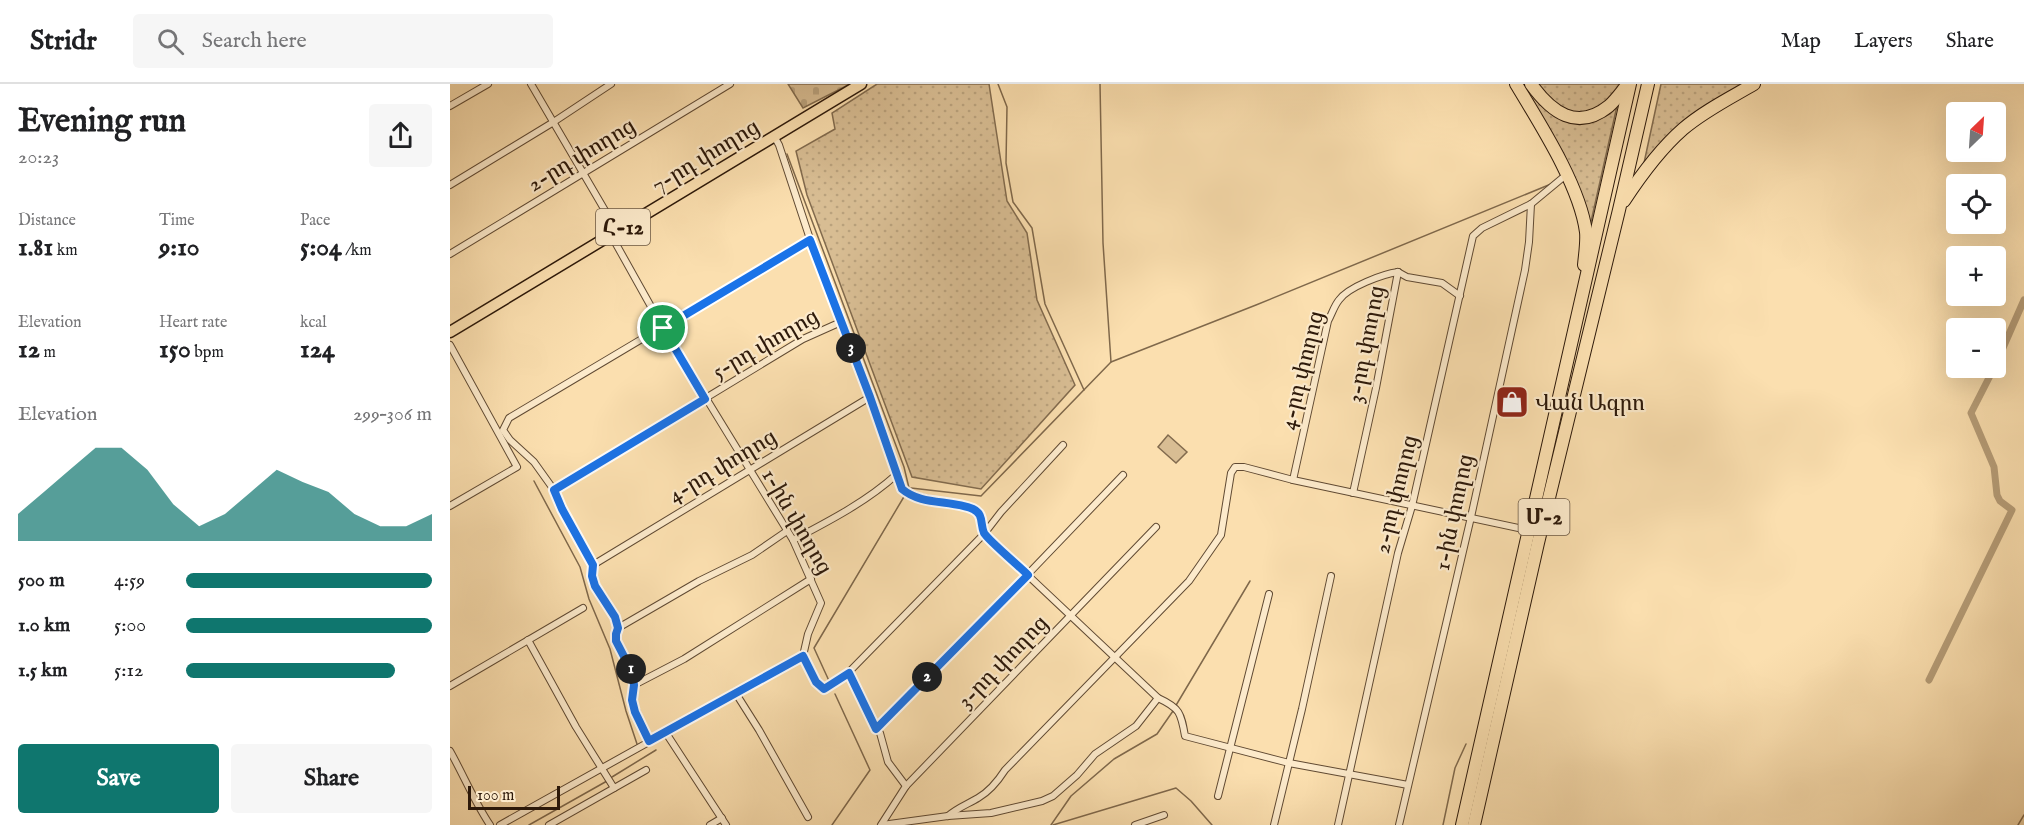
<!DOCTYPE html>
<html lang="en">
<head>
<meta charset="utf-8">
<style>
	:root { --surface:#fff; --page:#f6f6f6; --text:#202124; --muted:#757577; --line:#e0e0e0; --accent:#0f766e }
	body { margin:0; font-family:"IM FELL English","Noto Serif Armenian",serif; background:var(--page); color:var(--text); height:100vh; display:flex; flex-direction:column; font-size:22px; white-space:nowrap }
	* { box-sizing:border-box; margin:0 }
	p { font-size:20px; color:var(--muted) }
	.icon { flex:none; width:33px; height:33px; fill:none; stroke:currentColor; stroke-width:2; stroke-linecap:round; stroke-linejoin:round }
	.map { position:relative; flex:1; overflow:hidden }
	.drawer { display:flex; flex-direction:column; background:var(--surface); width:450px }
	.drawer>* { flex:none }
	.needle { width:39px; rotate:25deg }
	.controls { position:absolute; left:1496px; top:18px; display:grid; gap:12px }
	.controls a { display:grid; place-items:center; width:60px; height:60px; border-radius:6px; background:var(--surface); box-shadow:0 6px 24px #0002; font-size:30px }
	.scale { position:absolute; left:18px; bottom:15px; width:92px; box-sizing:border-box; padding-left:6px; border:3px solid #2d190a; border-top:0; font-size:16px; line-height:21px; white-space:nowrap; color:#2d190a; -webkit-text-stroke:4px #fceacb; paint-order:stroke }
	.pin { position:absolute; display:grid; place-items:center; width:51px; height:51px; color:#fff; margin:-26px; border:3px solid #fff; border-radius:50%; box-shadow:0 2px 6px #0007 }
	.km { position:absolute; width:30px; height:30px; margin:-15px; border-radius:50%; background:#222; color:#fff; font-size:16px; line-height:30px; text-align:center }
	.round { display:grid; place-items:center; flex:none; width:63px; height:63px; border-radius:6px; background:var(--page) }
	.summary { display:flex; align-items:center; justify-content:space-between; height:102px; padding:0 18px }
	h1 { font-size:33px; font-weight:700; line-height:45px }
	.figures { display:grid; grid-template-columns:repeat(3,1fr); gap:9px; height:102px; padding:6px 18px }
	.figures div { display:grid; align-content:center }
	.figures b { font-size:26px; font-weight:700 }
	.figures small { font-size:16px; font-weight:400 }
	.figures p { font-size:16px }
	.chart { height:168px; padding:12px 18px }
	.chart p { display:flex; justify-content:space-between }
	.chart svg { width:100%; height:108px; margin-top:6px; fill:var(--accent); opacity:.7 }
	.primary-button { display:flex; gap:12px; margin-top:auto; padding:12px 18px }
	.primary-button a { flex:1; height:69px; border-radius:6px; background:var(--accent); color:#fff; font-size:24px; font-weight:700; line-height:69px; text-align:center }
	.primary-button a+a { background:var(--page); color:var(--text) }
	ul { padding:0 18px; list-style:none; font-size:20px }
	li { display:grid; grid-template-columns:96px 72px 1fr; align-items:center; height:45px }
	li i { height:15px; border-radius:8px; background:var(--accent) }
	header { display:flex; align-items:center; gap:36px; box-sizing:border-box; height:84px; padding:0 30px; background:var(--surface); border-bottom:2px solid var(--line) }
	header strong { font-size:28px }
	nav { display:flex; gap:33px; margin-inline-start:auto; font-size:21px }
	.search { width:420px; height:54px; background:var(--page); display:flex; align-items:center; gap:15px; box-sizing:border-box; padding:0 21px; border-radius:6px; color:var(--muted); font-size:22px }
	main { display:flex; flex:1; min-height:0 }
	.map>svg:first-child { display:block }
	.grass { fill:url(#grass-dots); stroke:#826b4e; stroke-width:1.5 }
	.cemetery { fill:url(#cemetery-stones); stroke:#826b4e; stroke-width:1.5 }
	.pitch { fill:#d8bd93; stroke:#826b4e; stroke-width:1.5 }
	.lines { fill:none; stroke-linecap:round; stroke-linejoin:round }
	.stream { stroke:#7f684b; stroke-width:1.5 }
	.canal { stroke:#b59c77; stroke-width:7 }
	.street-casing { stroke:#604a33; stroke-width:8 }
	.primary-casing { stroke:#2d190a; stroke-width:13 }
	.highway-casing { stroke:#2d190a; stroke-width:14 }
	.street { stroke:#fceacb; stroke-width:6 }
	.primary { stroke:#fbdfaf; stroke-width:10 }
	.highway { stroke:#fbdfaf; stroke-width:12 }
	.route-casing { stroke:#fff; stroke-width:12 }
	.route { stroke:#1a73e8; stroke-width:8 }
	.labels { text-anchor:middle; stroke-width:4.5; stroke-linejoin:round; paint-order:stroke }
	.shield { fill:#fceacb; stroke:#6b5844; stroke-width:1.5 }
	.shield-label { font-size:21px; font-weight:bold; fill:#2d190a }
	.street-label { font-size:22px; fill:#2d190a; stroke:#fceacb }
	.poi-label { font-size:22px; fill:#2d190a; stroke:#fceacb; text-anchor:start }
</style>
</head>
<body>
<header>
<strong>Stridr</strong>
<div class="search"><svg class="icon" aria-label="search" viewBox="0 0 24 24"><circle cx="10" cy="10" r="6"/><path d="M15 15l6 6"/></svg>Search here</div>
<nav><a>Map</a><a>Layers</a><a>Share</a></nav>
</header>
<main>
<section class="drawer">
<div class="summary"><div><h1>Evening run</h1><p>20:23</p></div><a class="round"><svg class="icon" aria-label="share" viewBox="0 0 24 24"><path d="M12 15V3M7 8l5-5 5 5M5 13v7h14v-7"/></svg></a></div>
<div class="figures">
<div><p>Distance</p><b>1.81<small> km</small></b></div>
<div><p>Time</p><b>9:10</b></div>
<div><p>Pace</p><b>5:04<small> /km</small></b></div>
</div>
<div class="figures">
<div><p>Elevation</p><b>12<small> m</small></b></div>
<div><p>Heart rate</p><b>150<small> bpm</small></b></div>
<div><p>kcal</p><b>124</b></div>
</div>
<div class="chart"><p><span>Elevation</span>299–306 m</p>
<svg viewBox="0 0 160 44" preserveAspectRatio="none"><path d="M0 44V33L10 24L20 15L30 6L40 6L50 15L60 29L70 38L80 33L90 24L100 15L110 20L120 24L130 33L140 38L150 38L160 33V44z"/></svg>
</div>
<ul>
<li><b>500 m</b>4:59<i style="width:100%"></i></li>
<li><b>1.0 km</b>5:00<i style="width:100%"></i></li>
<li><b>1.5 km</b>5:12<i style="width:85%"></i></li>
</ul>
<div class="primary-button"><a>Save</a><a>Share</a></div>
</section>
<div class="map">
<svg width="1574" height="741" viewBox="0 0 1574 741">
	<defs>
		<pattern id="grass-dots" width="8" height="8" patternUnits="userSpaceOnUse" patternTransform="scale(1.5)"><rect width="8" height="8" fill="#d8bd93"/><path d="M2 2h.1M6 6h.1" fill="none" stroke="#baa27d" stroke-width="1.8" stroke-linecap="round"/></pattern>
		<pattern id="cemetery-stones" width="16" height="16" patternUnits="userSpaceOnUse" patternTransform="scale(1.5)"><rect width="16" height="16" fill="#d8bd93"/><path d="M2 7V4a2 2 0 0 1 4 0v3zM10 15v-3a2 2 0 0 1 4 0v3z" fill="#baa27d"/></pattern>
	</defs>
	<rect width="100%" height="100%" fill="#fbdfaf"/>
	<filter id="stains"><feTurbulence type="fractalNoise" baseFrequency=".00333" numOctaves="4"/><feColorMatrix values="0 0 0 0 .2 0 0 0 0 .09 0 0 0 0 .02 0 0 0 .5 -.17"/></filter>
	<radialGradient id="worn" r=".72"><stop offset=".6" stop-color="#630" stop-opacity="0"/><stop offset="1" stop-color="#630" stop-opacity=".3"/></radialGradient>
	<g class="grass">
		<path d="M 427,0 L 539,0 L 557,117 L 577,149 L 587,216 L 625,301 L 531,405 L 462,393 L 357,111 L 346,67 L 385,45 L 382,29 Z"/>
		<path d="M 1066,0 L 1074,0 L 1089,19 L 1114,37 L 1142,38 L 1160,30 L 1167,22 L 1138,151 L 1133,124 Z"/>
		<path d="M 1086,0 L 1169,0 C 1165,18 1137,34 1118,28 C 1105,24 1095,10 1086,0 Z"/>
		<path d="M 1211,0 L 1297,0 L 1194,79 Z"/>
	</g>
	<path class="cemetery" d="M 338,0 L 400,0 L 353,24 Z"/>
	<path class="pitch" d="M 718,351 L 737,368 L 726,379 L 708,363 Z"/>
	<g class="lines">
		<g class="stream">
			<path d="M 548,0 L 557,23 L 556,79 L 563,118 L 582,144 L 595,220 L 634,306"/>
			<path d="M 337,70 L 454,383 L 459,404 L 458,406"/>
			<path d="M 661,278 L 806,221 L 1101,100"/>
			<path d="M 84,397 L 130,483 L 139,515 L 160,565 L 176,627 L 187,660"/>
			<path d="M 461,404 L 531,412 L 661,278 L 653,159 L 650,0"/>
			<path d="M 380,599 L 364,564 L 455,411"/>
			<path d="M 725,623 L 800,497"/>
			<path d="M 162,693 L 206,666"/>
			<path d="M 79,741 L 157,697"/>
			<path d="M 382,741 L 420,686 L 385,610"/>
			<path d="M 601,741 L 621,712 L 664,675 L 707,650 L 723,627"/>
			<path d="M 603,741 L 726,704 L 741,717 L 762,741"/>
			<path d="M 993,741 L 1005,684 L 1016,660"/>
			<path d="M 1568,741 L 1574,731"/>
		</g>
		<g class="canal">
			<path d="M 1545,282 L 1574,216"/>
			<path d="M 1479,596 L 1562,426 L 1550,417 L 1547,411 L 1544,383 L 1521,329 L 1544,284"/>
		</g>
		<g class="street-casing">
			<g id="street">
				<path d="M 81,0 L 167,147"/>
				<path d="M 0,22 L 38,0"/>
				<path d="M 324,52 L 329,61 L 360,155 L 420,313 L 452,405 C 471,420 522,416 530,432 C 533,437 533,444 534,450 L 708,614 C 730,624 731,629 735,652 L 839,679 L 958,701"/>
				<path d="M 0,101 L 102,39 L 161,0"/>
				<path d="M 0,170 L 280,0"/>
				<path d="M 948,188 L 957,193 L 992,199 L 1010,212"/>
				<path d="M 0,261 L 67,383 L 0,422"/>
				<path d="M 843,396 L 878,237 C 882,230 884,222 889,216 C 898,203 933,190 948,188"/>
				<path d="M 104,406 L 353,255 L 391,238"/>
				<path d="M 903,409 L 926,304 L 948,188"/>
				<path d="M 343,456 C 379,437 416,418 446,391"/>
				<path d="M 143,481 L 420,313"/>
				<path d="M 168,544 L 249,497 L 302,471 L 337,447"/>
				<path d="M 78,556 L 126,643 L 164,704"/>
				<path d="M 353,572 L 366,598 L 374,605 L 398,589 L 534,450 L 551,428 L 613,361"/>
				<path d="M 398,589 L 426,645 L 430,649 L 438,678 L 456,702"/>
				<path d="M 184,601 L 234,575 L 361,495"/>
				<path d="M 0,602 L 133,524"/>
				<path d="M 285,608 L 309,646 L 358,733"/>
				<path d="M 426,645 L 509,562 L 673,391"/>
				<path d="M 216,649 L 276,741"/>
				<path d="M 199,658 L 182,616 L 184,601 L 182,588 L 166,557 L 166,550 L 168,544 L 165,533 L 145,502 L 142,492 L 143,481 L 137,468 L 112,425 L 104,406 L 84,378 L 60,356 L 53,346 L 59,334 L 360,155"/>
				<path d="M 0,667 C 14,692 24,717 40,741"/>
				<path d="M 768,712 L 819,510"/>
				<path d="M 498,732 C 507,724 518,720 528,714 C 540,707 548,697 555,686 L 739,497 L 771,451 L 781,389 L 785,383 L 794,383 L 843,396 L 1078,446"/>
				<path d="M 50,741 L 353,572 L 358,550 L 371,519 L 343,456 L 213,244 L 161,151"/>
				<path d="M 99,741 L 196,686"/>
				<path d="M 260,741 L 272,734"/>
				<path d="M 431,741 L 456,702 L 706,443"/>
				<path d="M 432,741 L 498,732 L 541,729 L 592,717 L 603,712 L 627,691 L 645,670 L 686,642 L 708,614"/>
				<path d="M 685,741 L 714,731"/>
				<path d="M 824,741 L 852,625 L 881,492"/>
				<path d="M 888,741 L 948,469 L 962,422 L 1023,152 L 1032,144 L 1081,120 L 1116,91"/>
				<path d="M 949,741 L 1021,433 L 1075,186 L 1079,158 L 1081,120"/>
			</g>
		</g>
		<g class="primary-casing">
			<path id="primary" d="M 0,248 L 411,0"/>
		</g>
		<g class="highway-casing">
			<g id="highway">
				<path d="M 1066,0 C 1090,40 1130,102 1136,148 C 1137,158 1135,170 1134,181"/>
				<path d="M 1081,0 C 1101,28 1127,48 1159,22 C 1166,16 1172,7 1178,0"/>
				<path d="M 1174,117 C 1191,91 1209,66 1233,45 C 1254,27 1280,14 1304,0"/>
				<path d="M 1012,741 L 1180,0"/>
				<path d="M 1024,741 L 1088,459 L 1169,126 L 1198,0"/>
			</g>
		</g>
		<use href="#street" class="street"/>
		<use href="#primary" class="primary"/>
		<use href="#highway" class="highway"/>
	</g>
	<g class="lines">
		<g class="route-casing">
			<path id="route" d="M 360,156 L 420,313 L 452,405 C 472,422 500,415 523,425 C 534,430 530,440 534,449 C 538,456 570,483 578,491 L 426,645 L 399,589 L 374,605 L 366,598 L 353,572 L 199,657 L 185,628 L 182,616 L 184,601 L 182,588 L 166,557 L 166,550 L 168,544 L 165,533 L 145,502 L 142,492 L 143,481 L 112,425 L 104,406 L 255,315 L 213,244 Z"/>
		</g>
		<use href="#route" class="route"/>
	</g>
	<defs>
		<g id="shop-square" transform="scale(1.725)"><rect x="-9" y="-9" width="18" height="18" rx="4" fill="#8f2418" stroke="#fceacb"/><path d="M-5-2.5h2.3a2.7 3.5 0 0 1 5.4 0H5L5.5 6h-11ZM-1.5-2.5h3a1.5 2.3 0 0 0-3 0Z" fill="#fff"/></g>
	</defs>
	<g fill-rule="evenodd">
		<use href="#shop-square" x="1062" y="318"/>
	</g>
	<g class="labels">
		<g class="shield">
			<rect x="146" y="125" width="54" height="36" rx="4.5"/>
			<rect x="1068.5" y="415" width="51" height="36" rx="4.5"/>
		</g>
		<g class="shield-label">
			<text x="173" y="150">Հ-12</text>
			<text x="1094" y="440">Մ-2</text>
		</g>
		<g class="street-label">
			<text transform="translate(131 70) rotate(-31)" y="8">2-րդ փողոց</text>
			<text transform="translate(255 71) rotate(-31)" y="8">7-րդ փողոց</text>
			<text transform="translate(315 259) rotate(-30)" y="8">5-րդ փողոց</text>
			<text transform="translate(915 260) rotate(-79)" y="8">3-րդ փողոց</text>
			<text transform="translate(851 286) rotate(-76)" y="8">4-րդ փողոց</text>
			<text transform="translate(272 381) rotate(-31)" y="8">4-րդ փողոց</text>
			<text transform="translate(945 410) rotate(-76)" y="8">2-րդ փողոց</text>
			<text transform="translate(1003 428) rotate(-78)" y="8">1-ին փողոց</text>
			<text transform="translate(348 437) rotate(60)" y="8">1-ին փողոց</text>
			<text transform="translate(552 577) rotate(-46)" y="8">3-րդ փողոց</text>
		</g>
		<g class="poi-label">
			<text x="1085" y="326">Վան Ագրո</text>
		</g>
	</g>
	<rect width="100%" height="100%" filter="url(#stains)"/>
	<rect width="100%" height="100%" fill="url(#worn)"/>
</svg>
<div class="controls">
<a><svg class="needle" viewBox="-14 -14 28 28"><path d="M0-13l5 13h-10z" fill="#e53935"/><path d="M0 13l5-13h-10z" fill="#757577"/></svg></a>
<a><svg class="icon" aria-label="locate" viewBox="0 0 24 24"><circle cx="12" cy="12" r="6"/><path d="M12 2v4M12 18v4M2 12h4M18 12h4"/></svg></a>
<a>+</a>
<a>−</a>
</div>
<div class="scale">100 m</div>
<div class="pin" style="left:213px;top:244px;background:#1e9e55"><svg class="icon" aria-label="arrive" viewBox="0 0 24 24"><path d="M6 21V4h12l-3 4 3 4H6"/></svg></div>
<b class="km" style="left:181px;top:585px">1</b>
<b class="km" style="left:477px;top:593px">2</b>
<b class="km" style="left:401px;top:264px">3</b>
</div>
</main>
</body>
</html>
